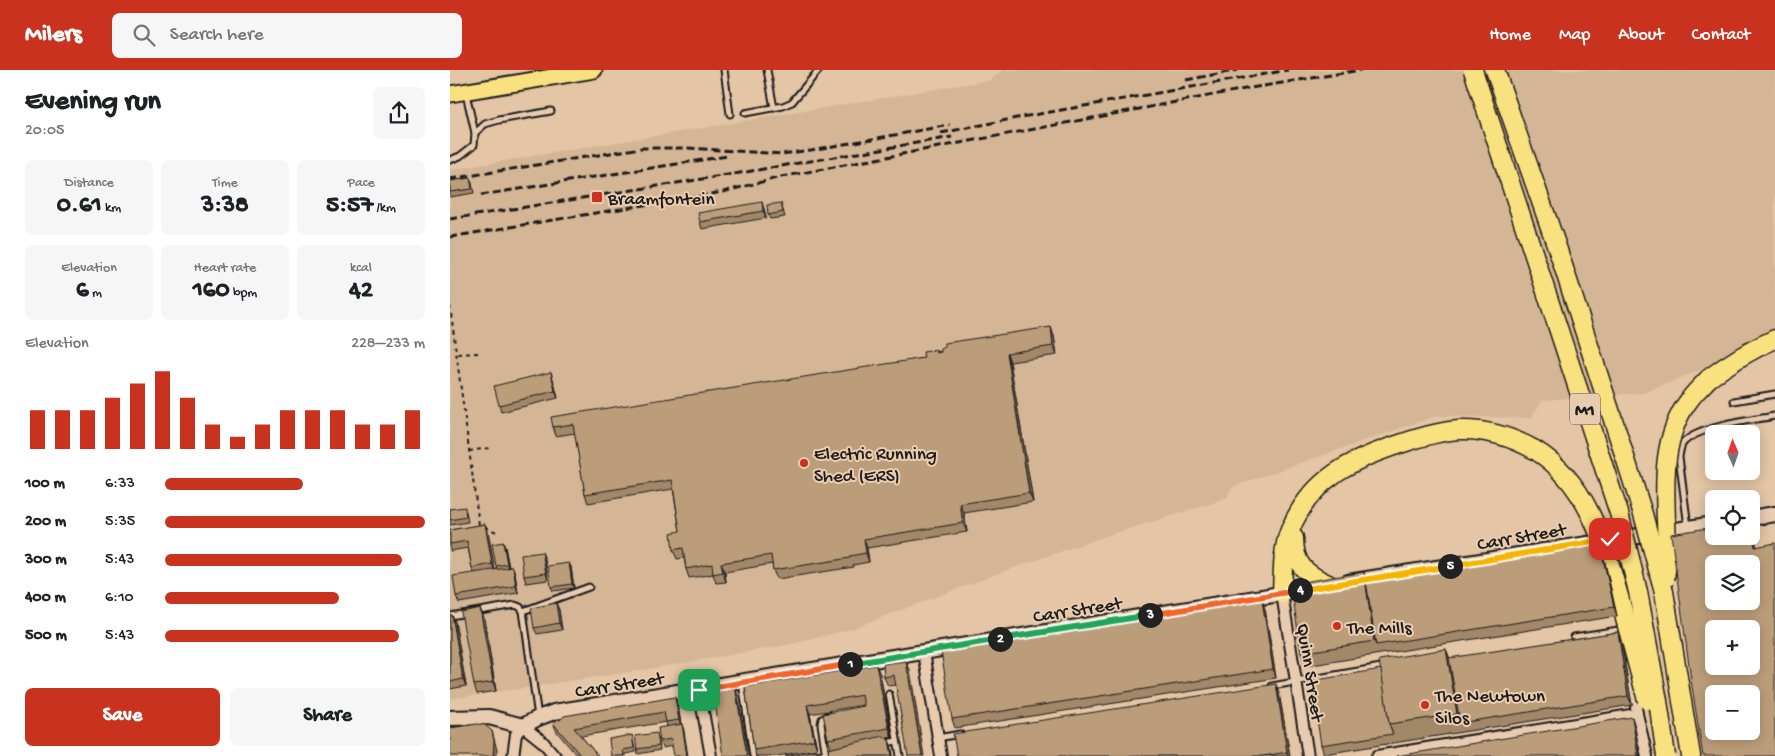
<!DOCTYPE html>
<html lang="en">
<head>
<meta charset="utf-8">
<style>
	:root { --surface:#fff; --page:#f6f6f6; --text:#202124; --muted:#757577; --accent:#c8321e }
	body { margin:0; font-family:"Gochi Hand",sans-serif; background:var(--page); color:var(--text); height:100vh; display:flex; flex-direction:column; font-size:19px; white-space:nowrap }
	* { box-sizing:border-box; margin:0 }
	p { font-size:16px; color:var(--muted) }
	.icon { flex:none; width:28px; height:28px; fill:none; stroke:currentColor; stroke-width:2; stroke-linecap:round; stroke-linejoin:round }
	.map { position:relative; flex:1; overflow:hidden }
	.panel { display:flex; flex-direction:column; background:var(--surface); width:450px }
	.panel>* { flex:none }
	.needle { width:32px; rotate:358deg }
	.buttons { position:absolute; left:1255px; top:355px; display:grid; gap:10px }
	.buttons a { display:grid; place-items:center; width:55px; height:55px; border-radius:8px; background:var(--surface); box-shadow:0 2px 12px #0003; font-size:25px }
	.pin { position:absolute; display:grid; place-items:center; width:42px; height:42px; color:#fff; margin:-21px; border-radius:10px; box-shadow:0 2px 8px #0006 }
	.km { position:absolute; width:25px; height:25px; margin:-12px; border-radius:50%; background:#222; color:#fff; font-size:14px; line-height:25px; text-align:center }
	.round { display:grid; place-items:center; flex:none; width:52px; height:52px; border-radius:8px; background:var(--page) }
	.summary { display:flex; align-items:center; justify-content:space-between; height:85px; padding:0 25px }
	h1 { font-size:28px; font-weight:700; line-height:38px }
	.metrics { display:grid; grid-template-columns:repeat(3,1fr); gap:8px; height:85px; padding:5px 25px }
	.metrics div { display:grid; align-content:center; border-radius:8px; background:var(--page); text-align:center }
	.metrics b { font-size:25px; font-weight:700 }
	.metrics small { font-size:14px; font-weight:400 }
	.metrics p { font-size:14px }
	.chart { height:140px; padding:10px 25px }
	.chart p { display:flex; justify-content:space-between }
	.chart svg { width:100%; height:90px; margin-top:5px; stroke:var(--accent); stroke-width:6 }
	.action { display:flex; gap:10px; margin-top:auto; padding:10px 25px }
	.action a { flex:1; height:58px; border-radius:8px; background:var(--accent); color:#fff; font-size:20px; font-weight:700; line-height:58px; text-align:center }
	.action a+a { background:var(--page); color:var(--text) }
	ul { padding:0 25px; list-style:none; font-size:16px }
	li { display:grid; grid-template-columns:80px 60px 1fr; align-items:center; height:38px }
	li i { height:12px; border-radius:6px; background:var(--accent) }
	header { display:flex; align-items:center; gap:30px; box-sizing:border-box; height:70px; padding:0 25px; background:var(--accent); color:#fff }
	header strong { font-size:24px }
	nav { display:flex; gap:28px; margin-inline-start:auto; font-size:18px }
	.search { width:350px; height:45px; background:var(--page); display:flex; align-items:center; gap:12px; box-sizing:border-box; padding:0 18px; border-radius:8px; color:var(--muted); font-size:19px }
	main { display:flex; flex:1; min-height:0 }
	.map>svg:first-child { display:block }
	.built { fill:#d4b696 }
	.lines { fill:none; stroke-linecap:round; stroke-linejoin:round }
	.lane-casing { stroke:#1c1c1c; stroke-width:9 }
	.street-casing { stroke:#1c1c1c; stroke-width:14 }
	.secondary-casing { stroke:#1c1c1c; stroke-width:18 }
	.primary-casing { stroke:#1c1c1c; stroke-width:19 }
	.highway-casing { stroke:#1c1c1c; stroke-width:21 }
	.path { stroke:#1c1c1c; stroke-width:2; stroke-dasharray:4 4; stroke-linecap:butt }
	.lane { stroke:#e9ccb0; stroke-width:5 }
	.street { stroke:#e9ccb0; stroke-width:10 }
	.secondary { stroke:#e9ccb0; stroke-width:14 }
	.primary { stroke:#fae180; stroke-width:15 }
	.highway { stroke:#fae180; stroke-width:18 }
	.rail { stroke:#1c1c1c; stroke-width:3; stroke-dasharray:8 4; stroke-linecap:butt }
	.highway-bridge-casing { stroke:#1c1c1c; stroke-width:21; stroke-linecap:butt }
	.highway-bridge { stroke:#fae180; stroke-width:18 }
	.wall { fill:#a28769; stroke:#1c1c1c }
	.shaded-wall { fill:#846e55; stroke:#1c1c1c }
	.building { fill:#bc9d7a; stroke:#1c1c1c; fill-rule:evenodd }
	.split-1-casing { stroke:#fff; stroke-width:10 }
	.split-2-casing { stroke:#fff; stroke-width:10 }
	.split-3-casing { stroke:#fff; stroke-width:10 }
	.split-4-casing { stroke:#fff; stroke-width:10 }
	.split-5-casing { stroke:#fff; stroke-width:10 }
	.split-6-casing { stroke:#fff; stroke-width:10 }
	.split-1 { stroke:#f0652b; stroke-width:6 }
	.split-2 { stroke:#22a559; stroke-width:6 }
	.split-3 { stroke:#22a559; stroke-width:6 }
	.split-4 { stroke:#f0652b; stroke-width:6 }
	.split-5 { stroke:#f5b400; stroke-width:6 }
	.split-6 { stroke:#f5b400; stroke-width:6 }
	.poi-dot { fill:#c8321e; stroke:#e9ccb0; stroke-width:2 }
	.labels { text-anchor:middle; stroke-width:4; stroke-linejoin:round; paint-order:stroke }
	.shield { fill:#e9ccb0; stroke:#5a5148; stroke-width:1 }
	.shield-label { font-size:18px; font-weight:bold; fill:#1c1c1c }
	.poi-label { font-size:19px; fill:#1c1c1c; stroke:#e9ccb0; text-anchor:start }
	.street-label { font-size:19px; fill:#1c1c1c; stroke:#e9ccb0 }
</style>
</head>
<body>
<header>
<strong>Milers</strong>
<div class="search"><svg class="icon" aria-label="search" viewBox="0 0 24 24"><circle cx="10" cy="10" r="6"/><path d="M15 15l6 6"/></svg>Search here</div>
<nav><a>Home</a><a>Map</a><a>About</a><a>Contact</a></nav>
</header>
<main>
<section class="panel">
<div class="summary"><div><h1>Evening run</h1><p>20:05</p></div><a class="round"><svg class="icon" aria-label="share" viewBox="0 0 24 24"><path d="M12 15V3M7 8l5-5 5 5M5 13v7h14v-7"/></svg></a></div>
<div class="metrics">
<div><p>Distance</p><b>0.61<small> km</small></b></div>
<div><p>Time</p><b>3:38</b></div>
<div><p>Pace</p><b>5:57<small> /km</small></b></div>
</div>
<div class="metrics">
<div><p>Elevation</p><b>6<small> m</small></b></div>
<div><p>Heart rate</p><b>160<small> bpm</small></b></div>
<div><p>kcal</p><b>42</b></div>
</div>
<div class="chart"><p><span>Elevation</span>228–233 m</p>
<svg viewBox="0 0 160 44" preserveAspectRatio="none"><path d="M5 44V25M15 44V25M25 44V25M35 44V19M45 44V12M55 44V6M65 44V19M75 44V32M85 44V38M95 44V32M105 44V25M115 44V25M125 44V25M135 44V32M145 44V32M155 44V25"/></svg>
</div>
<ul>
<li><b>100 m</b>6:33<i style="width:53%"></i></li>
<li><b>200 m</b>5:35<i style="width:100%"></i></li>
<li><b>300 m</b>5:43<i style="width:91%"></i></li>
<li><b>400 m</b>6:10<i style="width:67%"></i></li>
<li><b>500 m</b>5:43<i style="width:90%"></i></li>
</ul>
<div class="action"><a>Save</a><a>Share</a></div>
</section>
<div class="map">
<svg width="1325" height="686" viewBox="0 0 1325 686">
	<rect width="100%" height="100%" fill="#e4c5a5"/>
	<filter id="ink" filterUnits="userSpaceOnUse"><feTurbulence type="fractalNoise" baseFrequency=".02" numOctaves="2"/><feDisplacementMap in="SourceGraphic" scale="10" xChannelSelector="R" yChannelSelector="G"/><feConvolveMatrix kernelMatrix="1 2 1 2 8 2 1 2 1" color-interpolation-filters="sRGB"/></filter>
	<g filter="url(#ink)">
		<path class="built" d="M 553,0 L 1325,0 L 1325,259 L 1297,271 L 1260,296 L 1194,323 L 1092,330 L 1081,348 L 986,346 L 782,417 L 776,429 L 659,465 L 555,501 L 401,559 L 338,575 L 180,602 L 0,629 L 0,100 L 540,10 Z"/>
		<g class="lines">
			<g class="lane-casing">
				<g id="lane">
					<path d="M 274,0 L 280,44"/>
					<path d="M 317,0 L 324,38"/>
					<path d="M 295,43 L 333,36 L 342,32 L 369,0"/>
					<path d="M 25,63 L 35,54 L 49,50 L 101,41"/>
					<path d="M 0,90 L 10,86 L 24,75 L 25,63 L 16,24"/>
					<path d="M 1284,331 L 1325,324"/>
					<path d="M 1238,457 L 1229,387 C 1230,382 1230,376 1234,372 C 1250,356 1303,350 1325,346"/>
					<path d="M 73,541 L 139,517"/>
					<path d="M 0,546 L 65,535 L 70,537 L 73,541 L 88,647"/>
					<path d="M 1124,567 L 1175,559"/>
					<path d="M 292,613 L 303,686"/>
					<path d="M 822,616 L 931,597"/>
					<path d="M 439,624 L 450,686"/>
					<path d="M 488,668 L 510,664"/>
					<path d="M 435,673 L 447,671"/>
					<path d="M 360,686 L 384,682"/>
					<path d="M 376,686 L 371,654 L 372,649 L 379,645"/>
				</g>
			</g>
			<g class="street-casing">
				<g id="street">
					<path d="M 832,524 L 858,686"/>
					<path d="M 474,582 L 491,686"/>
					<path d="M 1180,594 L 1187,644 L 1197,686"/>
					<path d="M 249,620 L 261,686"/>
					<path d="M 63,686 L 66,664 L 73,656 L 93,672 L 105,686"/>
					<path d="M 927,686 L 1187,644"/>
				</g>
			</g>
			<g class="secondary-casing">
				<g id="secondary">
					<path d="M 1301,448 L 1325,444"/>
					<path d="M 898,512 C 1020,493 1142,473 1264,454"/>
					<path d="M 0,648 L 39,647 L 73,656 L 88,648 L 104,642 L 842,522"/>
				</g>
			</g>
			<g class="primary-casing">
				<path id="primary" d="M 0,24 L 144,0"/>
			</g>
			<g class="highway-casing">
				<g id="highway">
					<path d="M 1258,309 C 1279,293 1300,280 1325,269"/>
					<path d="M 844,468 C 844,496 856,504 880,515"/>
					<path d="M 1214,522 L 1241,686"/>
					<path d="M 832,524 C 833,503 832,479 840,460 C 862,407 903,389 953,373 C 971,367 990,361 1009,360 C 1036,359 1062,367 1085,380"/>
				</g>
			</g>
			<g class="path">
				<path d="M 0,236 L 29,455 L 30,455"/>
				<path d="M 8,284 L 28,283"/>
				<path d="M 19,381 L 39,378"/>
				<path d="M 35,457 L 49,463"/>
			</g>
			<use href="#lane" class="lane"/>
			<use href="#street" class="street"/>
			<use href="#secondary" class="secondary"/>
			<use href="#primary" class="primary"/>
			<use href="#highway" class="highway"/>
			<g class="rail">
				<path d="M 736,10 L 788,0"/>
				<path d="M 491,63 L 572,47 L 838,0"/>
				<path d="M 0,109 L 191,78 L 238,78 L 332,84 L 361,80 L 500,55"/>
				<path d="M 31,125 L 277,86"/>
				<path d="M 0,149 L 290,103 L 502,67"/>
				<path d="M 0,167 L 273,122 L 331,107 L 795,19 L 911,0"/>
			</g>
			<g class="highway-bridge-casing">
				<g id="highway-bridge">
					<path d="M 1023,0 L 1169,443 L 1188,522 L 1208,631 L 1216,686"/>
					<path d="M 1045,0 L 1107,177 L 1168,365 L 1193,444 L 1214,522"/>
					<path d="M 1085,380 C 1138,412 1154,474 1170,530 C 1179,563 1188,597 1197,630"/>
					<path d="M 1215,509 C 1216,499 1218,488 1217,478 C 1216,429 1207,371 1240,329 C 1245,322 1252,316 1258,309"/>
				</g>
			</g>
			<use href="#highway-bridge" class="highway-bridge"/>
		</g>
		<g class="wall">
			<path d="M 20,108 L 22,113 L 24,123 L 0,127 L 0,111 Z"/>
			<path d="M 331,133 L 335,147 L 320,149 L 318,145 Z"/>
			<path d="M 314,139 L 316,148 L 252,159 L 250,152 Z"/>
			<path d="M 604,266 L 607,285 L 560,292 L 583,432 L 514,443 L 517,462 L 417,478 L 419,492 L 403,495 L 404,497 L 327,509 L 323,500 L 322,494 L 275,502 L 276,512 L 266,513 L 263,504 L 239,508 L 236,499 L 234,488 L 227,489 L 223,480 L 230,461 L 223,419 L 138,433 L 135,424 L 125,363 L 106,366 L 103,357 L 474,288 L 486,280 L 487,282 Z"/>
			<path d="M 101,302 L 108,328 L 51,342 L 49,335 Z"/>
			<path d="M 0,439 L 16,441 L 18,452 L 0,455 Z"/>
			<path d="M 35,454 L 38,461 L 44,500 L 47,499 L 46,496 L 55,477 L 59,497 L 63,497 L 65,504 L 68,523 L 9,533 L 6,526 L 24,503 L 22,498 L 18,478 L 0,481 L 0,460 Z"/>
			<path d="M 1153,484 L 1167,546 L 856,596 L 851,583 L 914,502 L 917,511 Z"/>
			<path d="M 95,489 L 98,510 L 76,513 L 74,506 Z"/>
			<path d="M 119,493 L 121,497 L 124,518 L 103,521 L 101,517 Z"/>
			<path d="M 106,533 L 109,540 L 112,560 L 87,564 L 84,558 Z"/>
			<path d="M 815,539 L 826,608 L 505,658 L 502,649 Z"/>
			<path d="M 0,545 L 5,552 L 16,616 L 0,619 Z"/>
			<path d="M 34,548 L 46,621 L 27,624 L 24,615 Z"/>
			<path d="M 1168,562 L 1171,571 L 1182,635 L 874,684 L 871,675 L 931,599 L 996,579 L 1000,589 Z"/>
			<path d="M 456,591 L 460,600 L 446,615 L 438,616 L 434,607 Z"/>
			<path d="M 430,604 L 442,667 L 436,668 L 439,670 L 442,679 L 443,686 L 379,686 L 381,678 L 378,669 L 414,636 L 414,635 L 360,644 L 367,679 L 327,686 L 306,686 L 304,680 L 295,617 Z"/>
			<path d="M 829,623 L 840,686 L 507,686 Z"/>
			<path d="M 228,636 L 231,655 L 234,661 L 222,676 L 213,678 L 210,671 L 217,657 L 216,652 L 131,666 L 148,686 L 127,686 L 107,662 L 103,653 L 110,650 Z"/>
			<path d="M 182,665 L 183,670 L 186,682 L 175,684 L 175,686 L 161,686 Z"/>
			<path d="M 208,668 L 210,680 L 188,684 L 187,679 Z"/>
		</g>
		<g class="shaded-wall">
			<path d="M 312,132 L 314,139 L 316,148 L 313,141 Z"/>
			<path d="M 601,257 L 604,266 L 607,285 L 603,276 Z"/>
			<path d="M 557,283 L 560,292 L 583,432 L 579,423 Z"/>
			<path d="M 101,302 L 103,309 L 108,328 L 105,321 Z"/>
			<path d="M 510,434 L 514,443 L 517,462 L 513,453 Z"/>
			<path d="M 35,454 L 38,461 L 45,501 L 42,494 Z"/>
			<path d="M 1301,454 L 1304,460 L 1308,486 L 1305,477 Z"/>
			<path d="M 414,469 L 417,478 L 419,492 L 416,483 Z"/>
			<path d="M 53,472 L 55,477 L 59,499 L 57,494 Z"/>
			<path d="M 1150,475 L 1153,484 L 1167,546 L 1164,537 Z"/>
			<path d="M 92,482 L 95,489 L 98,510 L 96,503 Z"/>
			<path d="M 119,493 L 121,497 L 124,518 L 122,514 Z"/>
			<path d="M 271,493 L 275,502 L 276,512 L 273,502 Z"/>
			<path d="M 63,497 L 65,504 L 68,523 L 66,516 Z"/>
			<path d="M 914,502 L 919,515 L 926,575 L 924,571 Z"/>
			<path d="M 812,530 L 815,539 L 826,608 L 823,599 Z"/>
			<path d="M 106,533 L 109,540 L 112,560 L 109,553 Z"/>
			<path d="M 30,538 L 34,548 L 46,621 L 43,612 Z"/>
			<path d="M 2,545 L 5,552 L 16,616 L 13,609 Z"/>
			<path d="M 1168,562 L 1171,571 L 1182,635 L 1178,626 Z"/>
			<path d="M 996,579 L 1003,598 L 1010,653 L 1007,644 Z"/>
			<path d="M 456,591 L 460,600 L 474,686 L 472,686 Z"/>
			<path d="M 426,595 L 430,604 L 442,667 L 439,658 Z"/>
			<path d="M 826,614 L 829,623 L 840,686 L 838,686 L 837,682 Z"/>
			<path d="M 285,616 L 288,626 L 299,686 L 297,686 Z"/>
			<path d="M 225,627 L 228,636 L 232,659 L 229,650 Z"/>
			<path d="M 357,635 L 360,644 L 367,679 L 364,670 Z"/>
			<path d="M 1182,647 L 1185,657 L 1190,686 L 1188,686 Z"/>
			<path d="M 232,654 L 234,661 L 238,686 L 237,686 Z"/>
			<path d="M 42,661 L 47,680 L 47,686 L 43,686 Z"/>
			<path d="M 439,670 L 442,679 L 443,686 L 442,686 Z"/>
		</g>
		<g class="building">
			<path d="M 20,108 L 22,119 L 0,122 L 0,111 Z"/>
			<path d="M 312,132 L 313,141 L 250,152 L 248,143 Z"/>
			<path d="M 331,133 L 333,142 L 318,145 L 317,135 Z"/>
			<path d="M 601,257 L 603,276 L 557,283 L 579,423 L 510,434 L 513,453 L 414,469 L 416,483 L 400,486 L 400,488 L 323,500 L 321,485 L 271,493 L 273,502 L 263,504 L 262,494 L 236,499 L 233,478 L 223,480 L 221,463 L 230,461 L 222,410 L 135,424 L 123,354 L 103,357 L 101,347 L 474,288 L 473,282 L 486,280 L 486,283 L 491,282 L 491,279 L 495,277 L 495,273 Z"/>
			<path d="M 101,302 L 105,321 L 49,335 L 44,316 Z"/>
			<path d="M 15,437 L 16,447 L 0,450 L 0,439 Z"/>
			<path d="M 35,454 L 42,494 L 22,498 L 17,471 L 0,474 L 0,460 Z"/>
			<path d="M 1264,457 L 1264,466 L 1301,466 L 1301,457 L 1305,477 L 1325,473 L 1325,686 L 1253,686 L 1242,617 L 1221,464 ZM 1264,494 L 1301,494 L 1301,531 L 1264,531 ZM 1264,559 L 1301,559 L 1301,596 L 1264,596 ZM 1264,624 L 1301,624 L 1301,661 L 1264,661 Z"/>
			<path d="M 53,472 L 57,494 L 46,496 L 42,474 Z"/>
			<path d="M 1150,475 L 1164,537 L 926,575 L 916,511 Z"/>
			<path d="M 92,482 L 96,503 L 74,506 L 71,485 Z"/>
			<path d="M 119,493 L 122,514 L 101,517 L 98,496 Z"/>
			<path d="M 63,497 L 66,516 L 6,526 L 3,506 Z"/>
			<path d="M 914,502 L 924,571 L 851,583 L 841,514 Z"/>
			<path d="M 812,530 L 823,599 L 502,649 L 491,581 Z"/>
			<path d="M 106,533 L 109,553 L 84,558 L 81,538 Z"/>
			<path d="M 30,538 L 43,612 L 24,615 L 11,542 Z"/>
			<path d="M 0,545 L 2,545 L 13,609 L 0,612 Z"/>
			<path d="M 1168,562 L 1178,626 L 1010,653 L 999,588 Z"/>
			<path d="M 996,579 L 1007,644 L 939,654 L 929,590 Z"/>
			<path d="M 456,591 L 472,686 L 458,686 L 444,605 L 434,607 L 433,594 Z"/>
			<path d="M 426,595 L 439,658 L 378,669 L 373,644 L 414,636 L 412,625 L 357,635 L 364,670 L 304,680 L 295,617 Z"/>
			<path d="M 931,599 L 939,654 L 943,664 L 871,675 L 861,611 Z"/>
			<path d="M 826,614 L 837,682 L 813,686 L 507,686 L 503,664 Z"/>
			<path d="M 285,616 L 297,686 L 273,686 L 263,619 Z"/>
			<path d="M 225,627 L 229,650 L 216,652 L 214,642 L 124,658 L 148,686 L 131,686 L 103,653 L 108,649 L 110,650 L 114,646 Z"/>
			<path d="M 1182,647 L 1188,686 L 947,686 Z"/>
			<path d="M 27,654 L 35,655 L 42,661 L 44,671 L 43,686 L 0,686 L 0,658 Z"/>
			<path d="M 232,654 L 237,686 L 224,686 L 221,669 L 210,671 L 208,658 Z"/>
			<path d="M 207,663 L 209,676 L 187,679 L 185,666 Z"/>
			<path d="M 182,665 L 184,678 L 173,680 L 174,686 L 161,686 L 159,669 Z"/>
			<path d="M 433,666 L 439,670 L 442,686 L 379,686 L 378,679 Z"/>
			<path d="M 367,680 L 367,686 L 335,686 Z"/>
		</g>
	</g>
	<g class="lines" filter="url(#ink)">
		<g class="split-1-casing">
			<path id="split-1" d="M 249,620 L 400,594"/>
		</g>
		<g class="split-2-casing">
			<path id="split-2" d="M 400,594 L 550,569"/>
		</g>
		<g class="split-3-casing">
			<path id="split-3" d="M 550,569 L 700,545"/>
		</g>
		<g class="split-4-casing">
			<path id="split-4" d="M 700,545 L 850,520"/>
		</g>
		<g class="split-5-casing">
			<path id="split-5" d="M 850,520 L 1000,496"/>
		</g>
		<g class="split-6-casing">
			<path id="split-6" d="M 1000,496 L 1160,469"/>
		</g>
		<use href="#split-1" class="split-1"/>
		<use href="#split-2" class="split-2"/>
		<use href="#split-3" class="split-3"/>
		<use href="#split-4" class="split-4"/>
		<use href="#split-5" class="split-5"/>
		<use href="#split-6" class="split-6"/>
	</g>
	<g class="poi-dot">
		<rect x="141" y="121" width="12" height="12" rx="2.5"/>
		<circle cx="354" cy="393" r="5"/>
		<circle cx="887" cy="556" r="5"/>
		<circle cx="975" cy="635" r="5"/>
	</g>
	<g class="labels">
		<rect class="shield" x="1120" y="323.5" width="30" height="31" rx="4"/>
		<g class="shield-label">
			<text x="1135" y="345">M1</text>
		</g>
		<g class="poi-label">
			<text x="158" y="134">Braamfontein</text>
			<text x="364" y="389">Electric Running<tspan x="364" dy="22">Shed (ERS)</tspan></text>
			<text x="897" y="563">The Mills</text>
			<text x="985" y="631">The Newtown<tspan x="985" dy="22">Silos</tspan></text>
		</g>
		<g class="street-label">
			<text transform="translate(1071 465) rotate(-10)" y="7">Carr Street</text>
			<text transform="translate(627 538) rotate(-9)" y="7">Carr Street</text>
			<text transform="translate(862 602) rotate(81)" y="7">Quinn Street</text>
			<text transform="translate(169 613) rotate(-9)" y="7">Carr Street</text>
		</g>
	</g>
</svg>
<div class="buttons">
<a><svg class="needle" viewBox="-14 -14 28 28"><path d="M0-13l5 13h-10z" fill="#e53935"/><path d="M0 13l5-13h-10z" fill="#757577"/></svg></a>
<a><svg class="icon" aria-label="locate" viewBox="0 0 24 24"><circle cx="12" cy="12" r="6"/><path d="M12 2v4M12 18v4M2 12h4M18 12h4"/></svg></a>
<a><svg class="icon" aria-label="layers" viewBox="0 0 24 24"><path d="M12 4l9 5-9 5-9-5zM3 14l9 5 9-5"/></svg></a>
<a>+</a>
<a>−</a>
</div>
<div class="pin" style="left:249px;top:620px;background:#1e9e55"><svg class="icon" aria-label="arrive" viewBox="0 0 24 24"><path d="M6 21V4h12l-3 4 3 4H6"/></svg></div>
<div class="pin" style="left:1160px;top:469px;background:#d93025"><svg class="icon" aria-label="check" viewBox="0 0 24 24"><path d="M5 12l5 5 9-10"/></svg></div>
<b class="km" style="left:400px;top:594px">1</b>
<b class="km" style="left:550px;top:569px">2</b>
<b class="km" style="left:700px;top:545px">3</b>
<b class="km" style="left:850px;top:520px">4</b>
<b class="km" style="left:1000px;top:496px">5</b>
</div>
</main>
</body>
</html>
